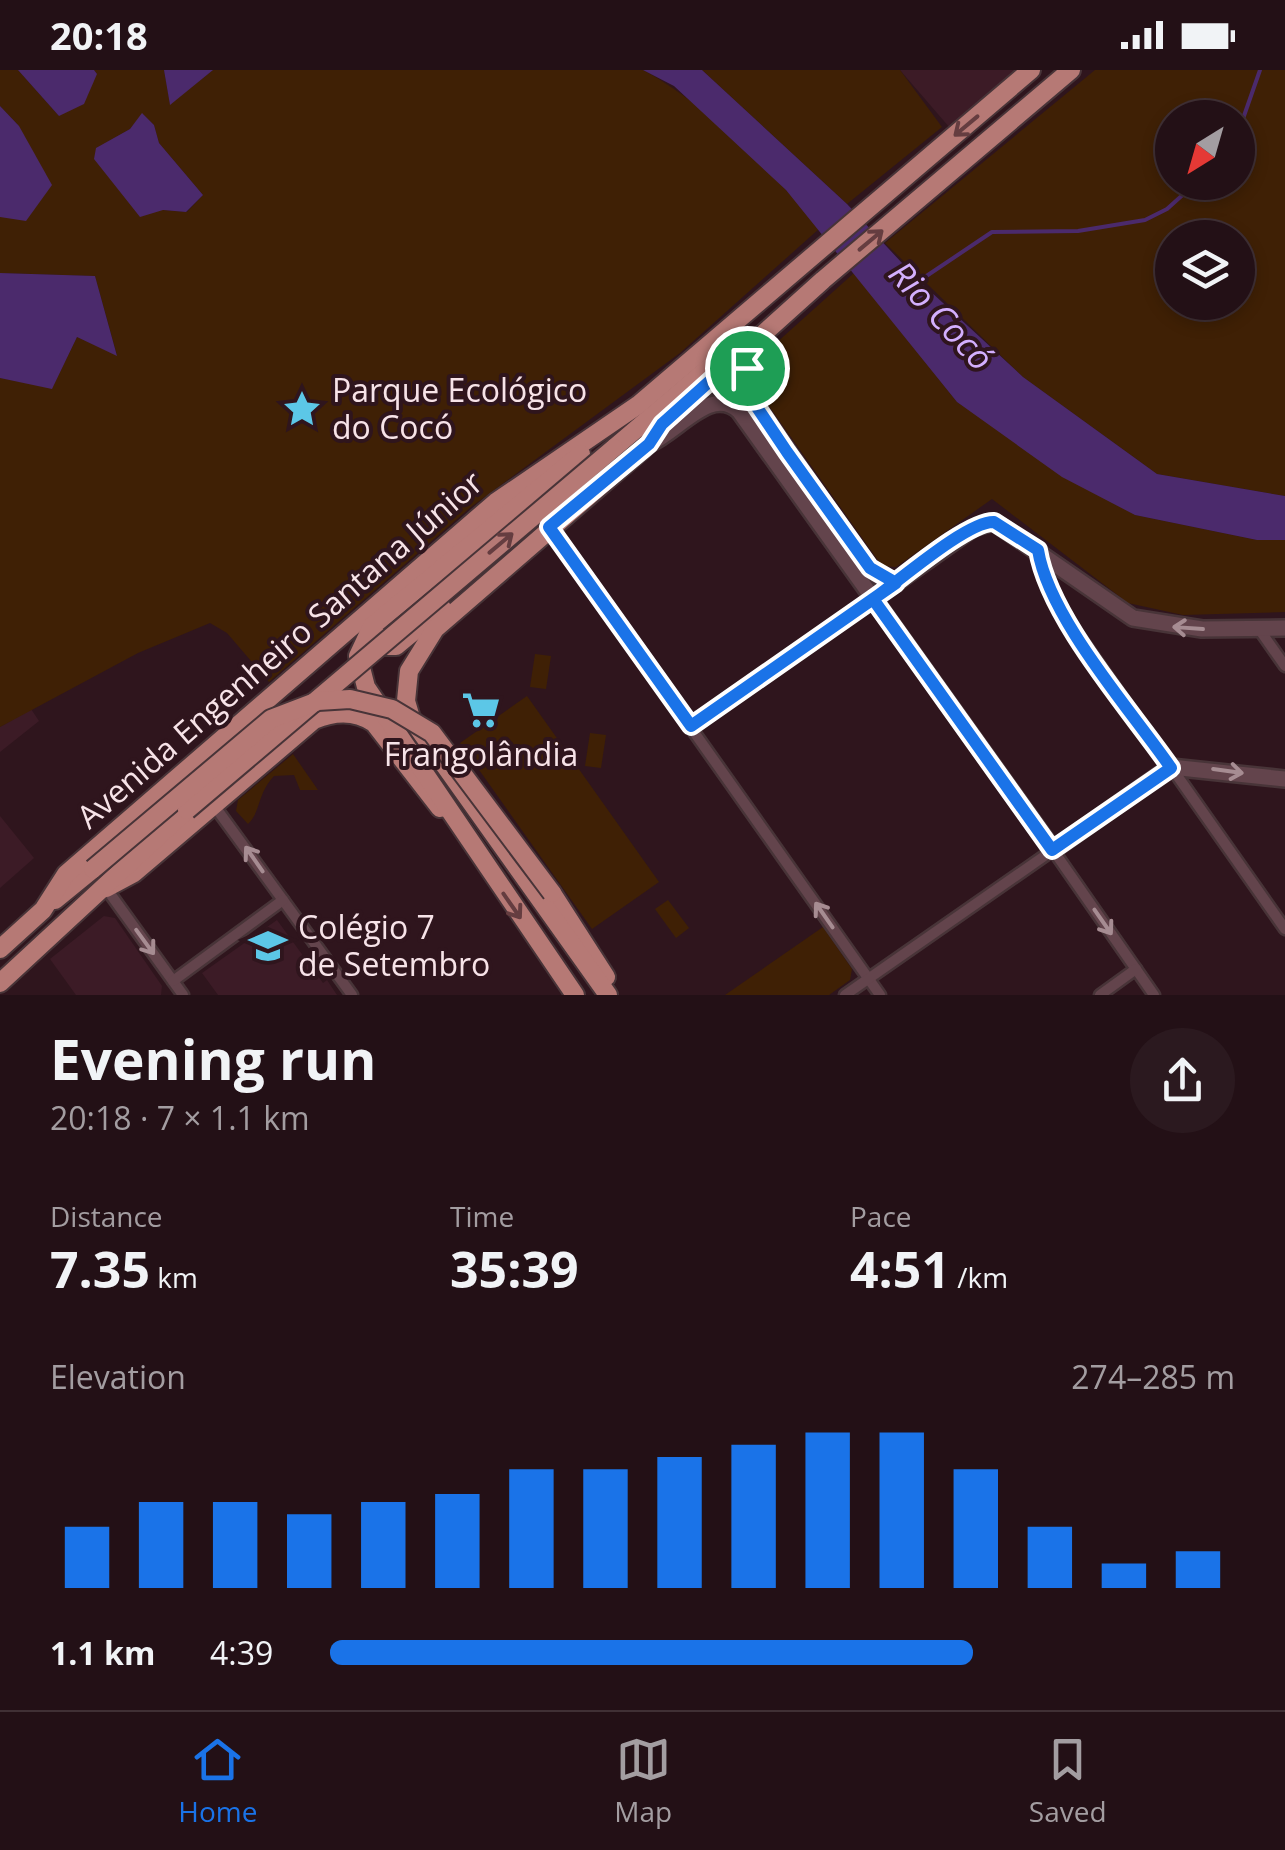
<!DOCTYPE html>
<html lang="en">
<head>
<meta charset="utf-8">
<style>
	:root { --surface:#231016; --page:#2b191f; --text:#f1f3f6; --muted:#a39da1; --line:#403035; --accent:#1a73e8 }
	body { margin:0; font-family:"Open Sans",sans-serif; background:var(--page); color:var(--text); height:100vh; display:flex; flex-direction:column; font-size:38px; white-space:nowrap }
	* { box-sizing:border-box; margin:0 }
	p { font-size:32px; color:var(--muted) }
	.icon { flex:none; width:55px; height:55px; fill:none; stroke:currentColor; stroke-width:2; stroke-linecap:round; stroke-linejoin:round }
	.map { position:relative; height:925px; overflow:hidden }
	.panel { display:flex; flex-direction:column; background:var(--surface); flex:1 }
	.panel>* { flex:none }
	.needle { width:65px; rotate:217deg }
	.controls { position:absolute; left:1155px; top:30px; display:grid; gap:20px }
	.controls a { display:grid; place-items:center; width:100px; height:100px; border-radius:50%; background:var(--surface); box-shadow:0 5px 15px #0003,0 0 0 2px var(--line); font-size:50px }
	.pin { position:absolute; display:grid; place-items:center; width:85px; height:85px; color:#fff; margin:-42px; border:5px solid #fff; border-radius:50%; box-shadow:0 2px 10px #0007 }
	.round { display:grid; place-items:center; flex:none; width:105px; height:105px; border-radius:52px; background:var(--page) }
	.headline { display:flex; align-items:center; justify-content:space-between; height:170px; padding:0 50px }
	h1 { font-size:55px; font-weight:700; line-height:75px }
	.metrics { display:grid; grid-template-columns:repeat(3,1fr); gap:15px; height:170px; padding:10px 50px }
	.metrics div { display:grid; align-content:center }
	.metrics b { font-size:50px; font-weight:700 }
	.metrics small { font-size:28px; font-weight:400 }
	.metrics p { font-size:28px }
	.chart { height:280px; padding:20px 50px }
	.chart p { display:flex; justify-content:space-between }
	.chart svg { width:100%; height:180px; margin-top:10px; stroke:var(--accent); stroke-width:6 }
	ul { padding:0 50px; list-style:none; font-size:32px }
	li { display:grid; grid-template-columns:160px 120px 1fr; align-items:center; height:75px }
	li i { height:25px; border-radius:12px; background:var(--accent) }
	.status { display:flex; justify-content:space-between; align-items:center; height:70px; padding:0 50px; background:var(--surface); direction:ltr }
	.status svg { height:28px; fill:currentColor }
	.menu { display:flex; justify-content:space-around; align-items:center; height:140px; border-top:2px solid var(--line); background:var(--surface); font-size:28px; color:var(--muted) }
	.menu a { display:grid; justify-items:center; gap:5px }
	.menu .active { color:var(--accent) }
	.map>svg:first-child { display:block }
	.built { fill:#3c1b26 }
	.green { fill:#3f2005; fill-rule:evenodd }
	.water { fill:#4b2a6c }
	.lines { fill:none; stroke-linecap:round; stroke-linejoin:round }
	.stream { stroke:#4b2a6c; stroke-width:4 }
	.street-casing { stroke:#483438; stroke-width:15 }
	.secondary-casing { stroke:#483438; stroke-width:20 }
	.primary-casing { stroke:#483438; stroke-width:22 }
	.street { stroke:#63444c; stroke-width:10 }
	.secondary { stroke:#63444c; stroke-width:15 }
	.primary { stroke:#b67975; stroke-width:18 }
	.primary-bridge-casing { stroke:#483438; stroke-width:22; stroke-linecap:butt }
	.primary-bridge { stroke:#b67975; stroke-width:18 }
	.oneway { stroke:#653d40 }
	.oneway2 { stroke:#a68c92 }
	.route-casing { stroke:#fff; stroke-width:20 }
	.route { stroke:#1a73e8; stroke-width:12 }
	.labels { text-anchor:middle; stroke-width:8; stroke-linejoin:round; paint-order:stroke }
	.poi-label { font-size:32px; fill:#f7e3e8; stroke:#2f151d; text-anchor:start }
	.street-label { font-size:32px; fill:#f7e3e8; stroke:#2f151d }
	.water-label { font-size:35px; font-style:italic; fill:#d3affe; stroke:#2f151d }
</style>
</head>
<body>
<div class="status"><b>20:18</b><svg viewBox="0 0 49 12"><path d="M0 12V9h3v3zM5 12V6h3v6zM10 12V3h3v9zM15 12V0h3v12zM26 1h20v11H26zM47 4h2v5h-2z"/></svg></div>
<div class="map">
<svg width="1285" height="925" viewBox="0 0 1285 925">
	<rect width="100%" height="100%" fill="#2f151d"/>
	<g class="built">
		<path d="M 900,0 L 1016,0 L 950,58 Z"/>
		<path d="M 31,639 L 39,651 L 0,682 L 0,657 Z"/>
		<path d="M 0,746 L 34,788 L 0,818 Z"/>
		<path d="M 104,846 L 115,848 L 162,916 L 161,925 L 76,925 L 50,889 Z"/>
		<path d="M 277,850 L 323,913 L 327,910 L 337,925 L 218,925 L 202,903 Z"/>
	</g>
	<g class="green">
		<path d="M 0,0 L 18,0 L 59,46 L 97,4 L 94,0 L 164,0 L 170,34 L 213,0 L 643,0 C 710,36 770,101 820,158 L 680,283 L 471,437 L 269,612 L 227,563 L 210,553 L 138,583 L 0,657 L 0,308 L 52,318 L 77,267 L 117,285 L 95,206 L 0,203 L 0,147 L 19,56 L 0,36 ZM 143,44 L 154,55 L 159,73 L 203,125 L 187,142 L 163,140 L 97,78 L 130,59 Z"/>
		<path d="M 702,0 L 900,0 L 942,57 L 847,134 Z"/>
		<path d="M 1095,0 L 1285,0 L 1285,426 L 1157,404 L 1023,307 L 885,173 ZM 1172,48 L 1238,48 L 1238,112 L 1172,112 ZM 1172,168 L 1238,168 L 1238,232 L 1172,232 Z"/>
		<path d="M 854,203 L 957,332 L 1135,445 L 1257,470 L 1285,470 L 1285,542 L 1183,545 L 1128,533 L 992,429 L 896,497 L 882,496 L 754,315 L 755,292 Z"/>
		<path d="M 535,584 L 551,586 L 546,619 L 530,617 Z"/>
		<path d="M 527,626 L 659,812 L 592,859 L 460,673 Z"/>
		<path d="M 590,663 L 606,665 L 601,698 L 585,696 Z"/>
		<path d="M 293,684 L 318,720 L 300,720 L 294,705 L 274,706 C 257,724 261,742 248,754 L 236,741 L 238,730 Z"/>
		<path d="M 668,830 L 689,858 L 676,868 L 655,839 Z"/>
		<path d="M 823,857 L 852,899 L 850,910 L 829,925 L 725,925 Z"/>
	</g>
	<g class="water">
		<path d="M 18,0 L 94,0 L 97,4 L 84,34 L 59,46 Z"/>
		<path d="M 164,0 L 213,0 L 170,35 Z"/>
		<path d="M 643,0 L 702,0 L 847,134 L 916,208 L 1023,307 L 1157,404 L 1285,426 L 1285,470 L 1257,470 L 1135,445 L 1062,407 L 957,332 L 786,120 L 674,16 Z"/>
		<path d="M 0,36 L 19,56 L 52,115 L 26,151 L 0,147 Z"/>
		<path d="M 142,43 L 154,55 L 159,73 L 203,125 L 186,142 L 163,140 L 140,147 L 94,89 L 96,78 L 130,59 Z"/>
		<path d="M 0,203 L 95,206 L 117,286 L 77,267 L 52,319 L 0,308 Z"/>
	</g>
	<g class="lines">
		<g class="stream">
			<path d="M 1238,63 L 1260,0"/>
			<path d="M 916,213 L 992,162 L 1078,161 L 1145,150 L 1167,139 L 1197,112"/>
		</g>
		<g class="street-casing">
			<g id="street">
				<path d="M 549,457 L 880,925"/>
				<path d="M 1038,481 L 1049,520 L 1062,542 L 1285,859"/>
				<path d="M 1259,559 L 1285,596"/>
				<path d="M 691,656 L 873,529"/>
				<path d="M 213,734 L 352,925"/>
				<path d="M 106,818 L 183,925"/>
				<path d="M 173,911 L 283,830"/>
				<path d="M 845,925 L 1053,780 L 1154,925"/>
				<path d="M 1100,925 L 1136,899"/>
			</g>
		</g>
		<g class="secondary-casing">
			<g id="secondary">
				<path d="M 750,275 L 746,307 L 752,330 L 865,493 L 876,505 L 896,513"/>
				<path d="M 649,374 C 679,361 711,315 739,341 L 1053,780 L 1171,697 L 1285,709"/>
				<path d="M 873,529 L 973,458 L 994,452 L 1133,548 L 1202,559 L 1285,558"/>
			</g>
		</g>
		<g class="primary-casing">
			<g id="primary">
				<path d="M 614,378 L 721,287"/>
				<path d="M 379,567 L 382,576 L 396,576 L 442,538"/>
				<path d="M 106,818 L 134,803 L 314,650 C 335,641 355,640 374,653 L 440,738"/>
				<path d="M 552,823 L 606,907"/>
				<path d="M 55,830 L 93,799"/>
				<path d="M 0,879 L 43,840 L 66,804 L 496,432 L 638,335 L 1031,0"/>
				<path d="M 0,913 L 187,740"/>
				<path d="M 575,925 L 366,617 L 358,586 L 372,556 L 581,384"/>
				<path d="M 608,925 L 411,648 L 406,631 L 409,601 L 435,559 L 643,379 L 663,354 L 823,210 L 1071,0"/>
			</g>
		</g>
		<use href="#street" class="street"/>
		<use href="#secondary" class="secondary"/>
		<use href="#primary" class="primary"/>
		<g class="primary-bridge-casing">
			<g id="primary-bridge">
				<path d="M 187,740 L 614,378"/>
				<path d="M 93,799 L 271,649 L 318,631 L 350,629 L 392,639 L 432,663 L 552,823"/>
			</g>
		</g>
		<use href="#primary-bridge" class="primary-bridge"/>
	</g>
	<defs><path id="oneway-shaft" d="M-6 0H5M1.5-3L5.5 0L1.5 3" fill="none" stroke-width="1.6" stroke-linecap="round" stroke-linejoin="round" transform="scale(2.5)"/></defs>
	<g class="oneway">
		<use href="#oneway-shaft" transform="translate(966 56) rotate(140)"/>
		<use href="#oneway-shaft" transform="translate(871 170) rotate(-40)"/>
		<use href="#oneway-shaft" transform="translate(501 473) rotate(-40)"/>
		<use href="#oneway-shaft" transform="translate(512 836) rotate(55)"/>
	</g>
	<g class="oneway2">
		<use href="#oneway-shaft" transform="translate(1188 558) rotate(-176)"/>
		<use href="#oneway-shaft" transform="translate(1228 701) rotate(8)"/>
		<use href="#oneway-shaft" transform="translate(254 789) rotate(-125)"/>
		<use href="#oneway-shaft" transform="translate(824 845) rotate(-125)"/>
		<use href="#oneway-shaft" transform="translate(1103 852) rotate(55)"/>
		<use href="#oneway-shaft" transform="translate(145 872) rotate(54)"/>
	</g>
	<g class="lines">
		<g class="route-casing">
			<path id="route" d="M 747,298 L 750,275 L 662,354 L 649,374 L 549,457 L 691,656 L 873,529 C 898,512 967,451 994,452 L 1038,480 C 1049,548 1130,639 1171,698 L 1052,780 L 873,529 L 896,513 L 870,498 L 787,382 L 752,330 L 747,298"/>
		</g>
		<use href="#route" class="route"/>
	</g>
	<defs>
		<g id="sight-bare" transform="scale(3)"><path d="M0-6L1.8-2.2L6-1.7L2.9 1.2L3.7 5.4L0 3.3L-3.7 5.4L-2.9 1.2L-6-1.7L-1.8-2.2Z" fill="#5cc7e7" stroke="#2f151d" stroke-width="2.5" paint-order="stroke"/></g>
		<g id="supermarket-bare" transform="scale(3)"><path d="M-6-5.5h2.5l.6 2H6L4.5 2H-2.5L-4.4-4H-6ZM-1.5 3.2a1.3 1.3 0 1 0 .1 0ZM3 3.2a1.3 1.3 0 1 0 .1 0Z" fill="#5cc7e7" stroke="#2f151d" stroke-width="2.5" paint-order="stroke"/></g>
		<g id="school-bare" transform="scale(3)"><path d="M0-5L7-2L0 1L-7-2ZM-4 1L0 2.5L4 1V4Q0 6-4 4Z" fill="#5cc7e7" stroke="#2f151d" stroke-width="2.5" paint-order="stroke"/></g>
	</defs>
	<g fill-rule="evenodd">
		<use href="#sight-bare" x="302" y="339"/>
		<use href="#supermarket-bare" x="481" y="640"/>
		<use href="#school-bare" x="268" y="876"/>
	</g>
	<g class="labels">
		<g class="poi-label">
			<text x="332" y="332">Parque Ecológico<tspan x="332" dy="37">do Cocó</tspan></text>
			<text x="481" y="696" text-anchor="middle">Frangolândia</text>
			<text x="298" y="869">Colégio 7<tspan x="298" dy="37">de Setembro</tspan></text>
		</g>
		<g class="street-label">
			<text transform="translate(280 580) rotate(-41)" y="11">Avenida Engenheiro Santana Júnior</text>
		</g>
		<g class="water-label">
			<text transform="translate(941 246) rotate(47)" y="12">Rio Cocó</text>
		</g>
	</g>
</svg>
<div class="controls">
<a><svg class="needle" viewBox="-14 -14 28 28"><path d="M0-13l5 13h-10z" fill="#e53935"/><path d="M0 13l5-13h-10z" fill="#a39da1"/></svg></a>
<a><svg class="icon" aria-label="layers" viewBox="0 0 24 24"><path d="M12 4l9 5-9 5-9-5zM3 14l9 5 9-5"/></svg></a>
</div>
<div class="pin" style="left:747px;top:298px;background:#1e9e55"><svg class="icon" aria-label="arrive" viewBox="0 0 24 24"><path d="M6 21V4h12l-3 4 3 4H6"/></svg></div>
</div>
<section class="panel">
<div class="headline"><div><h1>Evening run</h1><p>20:18 · 7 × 1.1 km</p></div><a class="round"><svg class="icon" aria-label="share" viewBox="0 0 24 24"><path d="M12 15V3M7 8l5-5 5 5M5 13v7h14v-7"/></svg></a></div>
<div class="metrics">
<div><p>Distance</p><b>7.35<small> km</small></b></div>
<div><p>Time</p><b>35:39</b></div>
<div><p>Pace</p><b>4:51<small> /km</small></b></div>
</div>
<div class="chart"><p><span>Elevation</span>274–285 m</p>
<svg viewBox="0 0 160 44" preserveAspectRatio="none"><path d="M5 44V29M15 44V23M25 44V23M35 44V26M45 44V23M55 44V21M65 44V15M75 44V15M85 44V12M95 44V9M105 44V6M115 44V6M125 44V15M135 44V29M145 44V38M155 44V35"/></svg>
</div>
<ul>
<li><b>1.1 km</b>4:39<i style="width:71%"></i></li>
</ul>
</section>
<nav class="menu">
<a class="active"><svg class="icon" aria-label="home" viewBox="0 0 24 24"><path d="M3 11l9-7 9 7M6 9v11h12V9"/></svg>Home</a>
<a><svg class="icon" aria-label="map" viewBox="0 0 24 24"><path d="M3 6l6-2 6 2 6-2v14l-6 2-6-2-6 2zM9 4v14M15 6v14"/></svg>Map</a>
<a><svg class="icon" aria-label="saved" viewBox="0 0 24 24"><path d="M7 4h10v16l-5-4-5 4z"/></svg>Saved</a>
</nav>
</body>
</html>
